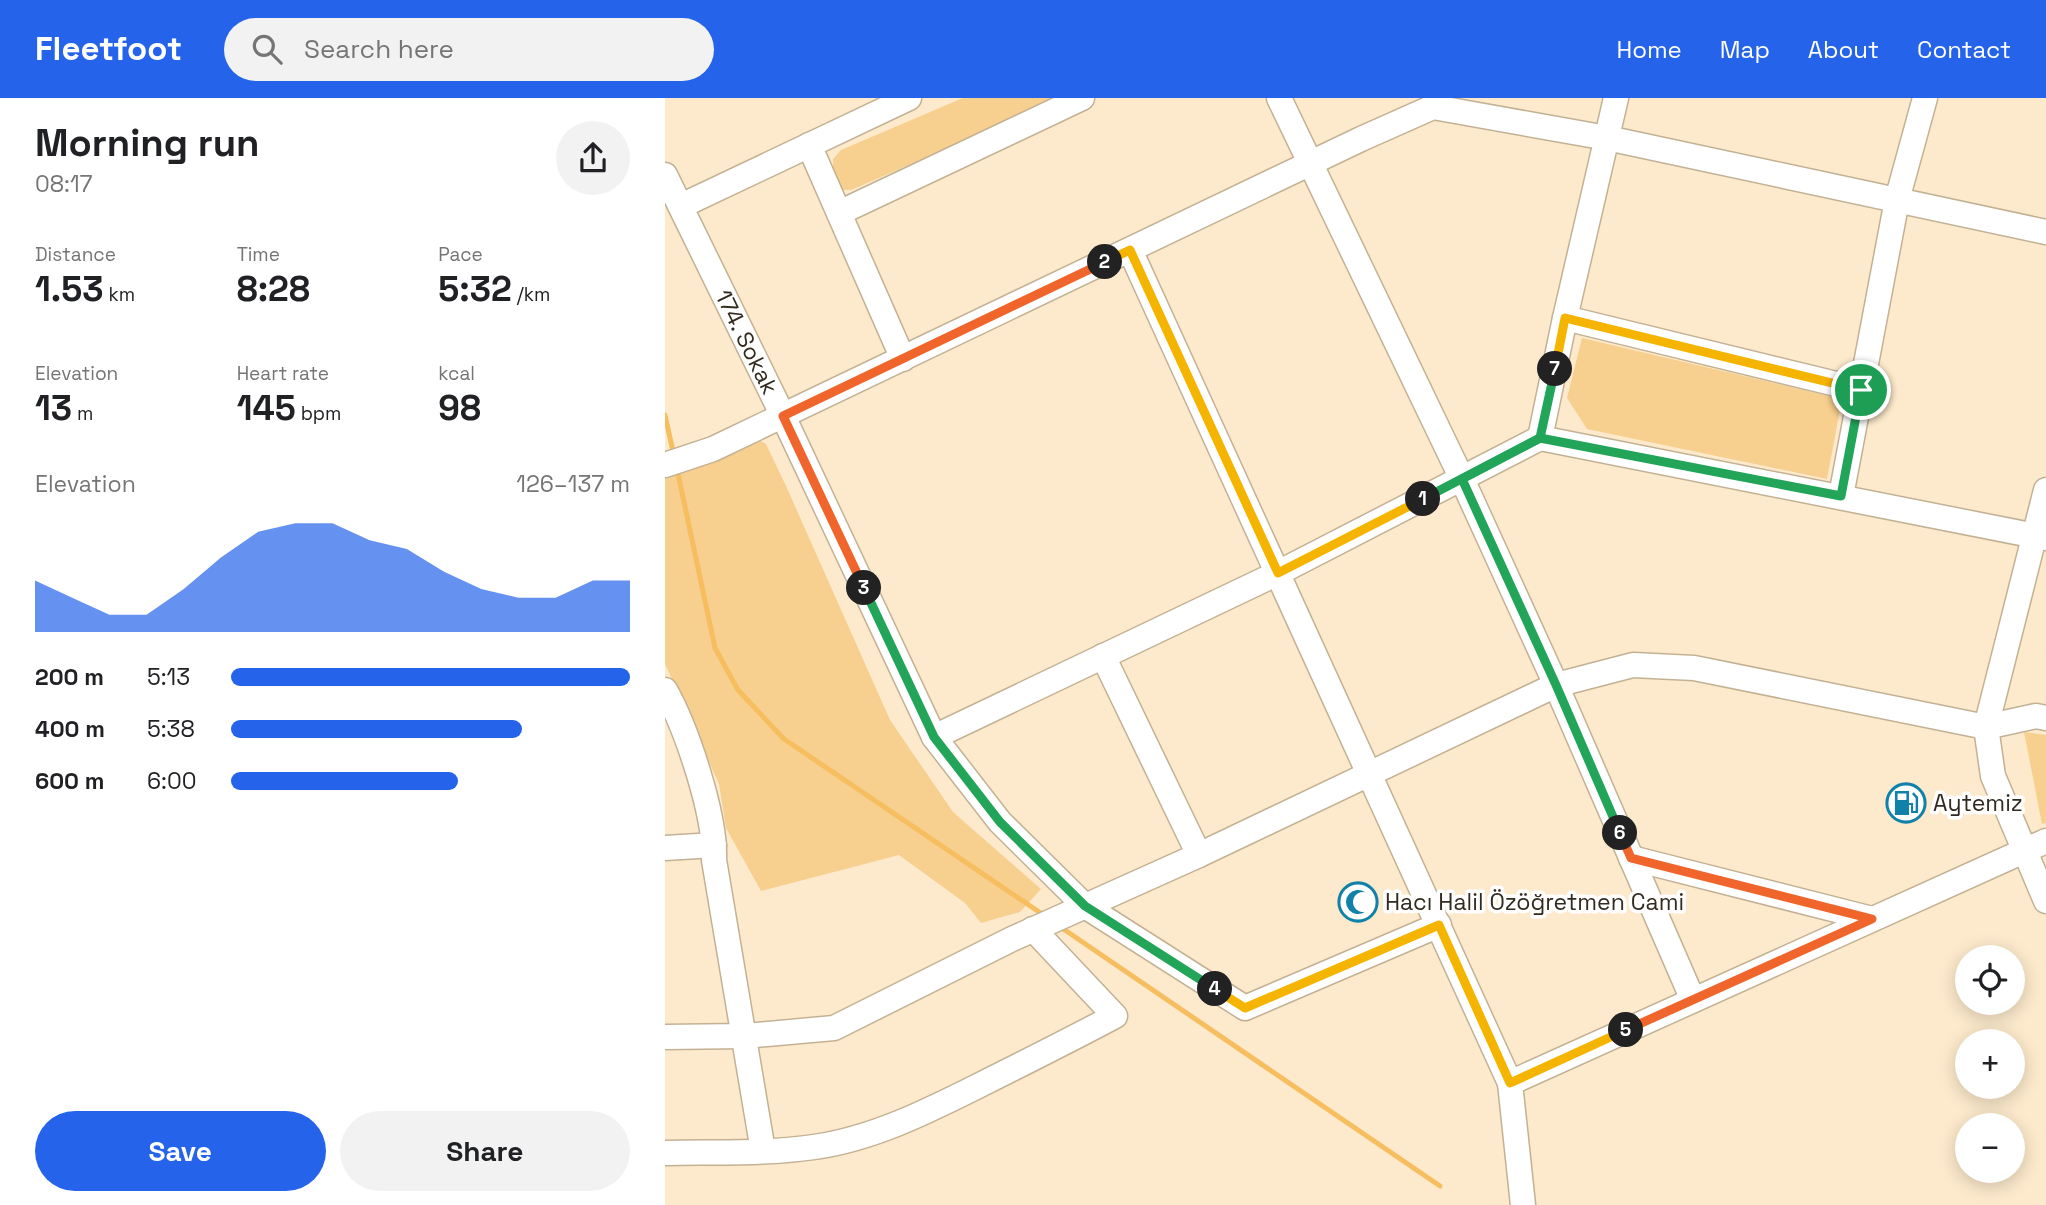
<!DOCTYPE html>
<html lang="en">
<head>
<meta charset="utf-8">
<style>
	:root { --surface:#fff; --page:#f2f2f2; --text:#202124; --muted:#757577; --accent:#2563eb }
	body { margin:0; font-family:"Space Grotesk",sans-serif; background:var(--page); color:var(--text); height:100vh; display:flex; flex-direction:column; font-size:26px; white-space:nowrap }
	* { box-sizing:border-box; margin:0 }
	p { font-size:23px; color:var(--muted) }
	.icon { flex:none; width:38px; height:38px; fill:none; stroke:currentColor; stroke-width:2; stroke-linecap:round; stroke-linejoin:round }
	.map { position:relative; flex:1; overflow:hidden }
	.details { display:flex; flex-direction:column; background:var(--surface); width:665px }
	.details>* { flex:none }
	.fabs { position:absolute; left:1290px; top:847px; display:grid; gap:14px }
	.fabs a { display:grid; place-items:center; width:70px; height:70px; border-radius:50%; background:var(--surface); box-shadow:0 4px 18px #0003; font-size:35px }
	.pin { position:absolute; display:grid; place-items:center; width:60px; height:60px; color:#fff; margin:-30px; border:4px solid #fff; border-radius:50%; box-shadow:0 2px 7px #0007 }
	.km { position:absolute; width:35px; height:35px; margin:-18px; border-radius:50%; background:#222; color:#fff; font-size:19px; line-height:35px; text-align:center }
	.round { display:grid; place-items:center; flex:none; width:74px; height:74px; border-radius:37px; background:var(--page) }
	.overview { display:flex; align-items:center; justify-content:space-between; height:119px; padding:0 35px }
	h1 { font-size:38px; font-weight:800; line-height:52px }
	.stats { display:grid; grid-template-columns:repeat(3,1fr); gap:10px; height:119px; padding:7px 35px }
	.stats div { display:grid; align-content:center }
	.stats b { font-size:35px; font-weight:800 }
	.stats small { font-size:19px; font-weight:400 }
	.stats p { font-size:19px }
	.chart { height:196px; padding:14px 35px }
	.chart p { display:flex; justify-content:space-between }
	.chart svg { width:100%; height:126px; margin-top:7px; fill:var(--accent); opacity:.7 }
	.primary-button { display:flex; gap:14px; margin-top:auto; padding:14px 35px }
	.primary-button a { flex:1; height:80px; border-radius:42px; background:var(--accent); color:#fff; font-size:28px; font-weight:800; line-height:80px; text-align:center }
	.primary-button a+a { background:var(--page); color:var(--text) }
	ul { padding:0 35px; list-style:none; font-size:23px }
	li { display:grid; grid-template-columns:112px 84px 1fr; align-items:center; height:52px }
	li i { height:18px; border-radius:9px; background:var(--accent) }
	header { display:flex; align-items:center; gap:42px; box-sizing:border-box; height:98px; padding:0 35px; background:var(--accent); color:#fff }
	header strong { font-size:33px }
	nav { display:flex; gap:38px; margin-inline-start:auto; font-size:24px }
	.search { width:490px; height:63px; background:var(--page); display:flex; align-items:center; gap:18px; box-sizing:border-box; padding:0 24px; border-radius:38px; color:var(--muted); font-size:26px }
	main { display:flex; flex:1; min-height:0 }
	.map>svg:first-child { display:block }
	.green { fill:#f7cf8e }
	.lines { fill:none; stroke-linecap:round; stroke-linejoin:round }
	.stream { stroke:#f6be5f; stroke-width:5 }
	.minor-casing { stroke:#c3b194; stroke-width:27 }
	.minor { stroke:#fff; stroke-width:24 }
	.split-1-casing { stroke:#fff; stroke-width:14 }
	.split-2-casing { stroke:#fff; stroke-width:14 }
	.split-3-casing { stroke:#fff; stroke-width:14 }
	.split-4-casing { stroke:#fff; stroke-width:14 }
	.split-5-casing { stroke:#fff; stroke-width:14 }
	.split-6-casing { stroke:#fff; stroke-width:14 }
	.split-7-casing { stroke:#fff; stroke-width:14 }
	.split-8-casing { stroke:#fff; stroke-width:14 }
	.split-1 { stroke:#22a559; stroke-width:9 }
	.split-2 { stroke:#f5b400; stroke-width:9 }
	.split-3 { stroke:#f0652b; stroke-width:9 }
	.split-4 { stroke:#22a559; stroke-width:9 }
	.split-5 { stroke:#f5b400; stroke-width:9 }
	.split-6 { stroke:#f0652b; stroke-width:9 }
	.split-7 { stroke:#22a559; stroke-width:9 }
	.split-8 { stroke:#f5b400; stroke-width:9 }
	.labels { text-anchor:middle; stroke-width:7; stroke-linejoin:round; paint-order:stroke }
	.street-label { font-size:23px; fill:#312a1e; stroke:#fff }
	.poi-label { font-size:23px; fill:#312a1e; stroke:#fff; text-anchor:start }
</style>
</head>
<body>
<header>
<strong>Fleetfoot</strong>
<div class="search"><svg class="icon" aria-label="search" viewBox="0 0 24 24"><circle cx="10" cy="10" r="6"/><path d="M15 15l6 6"/></svg>Search here</div>
<nav><a>Home</a><a>Map</a><a>About</a><a>Contact</a></nav>
</header>
<main>
<section class="details">
<div class="overview"><div><h1>Morning run</h1><p>08:17</p></div><a class="round"><svg class="icon" aria-label="share" viewBox="0 0 24 24"><path d="M12 15V3M7 8l5-5 5 5M5 13v7h14v-7"/></svg></a></div>
<div class="stats">
<div><p>Distance</p><b>1.53<small> km</small></b></div>
<div><p>Time</p><b>8:28</b></div>
<div><p>Pace</p><b>5:32<small> /km</small></b></div>
</div>
<div class="stats">
<div><p>Elevation</p><b>13<small> m</small></b></div>
<div><p>Heart rate</p><b>145<small> bpm</small></b></div>
<div><p>kcal</p><b>98</b></div>
</div>
<div class="chart"><p><span>Elevation</span>126–137 m</p>
<svg viewBox="0 0 160 44" preserveAspectRatio="none"><path d="M0 44V26L10 32L20 38L30 38L40 29L50 18L60 9L70 6L80 6L90 12L100 15L110 23L120 29L130 32L140 32L150 26L160 26V44z"/></svg>
</div>
<ul>
<li><b>200 m</b>5:13<i style="width:100%"></i></li>
<li><b>400 m</b>5:38<i style="width:73%"></i></li>
<li><b>600 m</b>6:00<i style="width:57%"></i></li>
</ul>
<div class="primary-button"><a>Save</a><a>Share</a></div>
</section>
<div class="map">
<svg width="1381" height="1107" viewBox="0 0 1381 1107">
	<rect width="100%" height="100%" fill="#fdeacc"/>
	<g class="green">
		<path d="M 298,0 L 386,0 L 265,58 L 186,92 L 177,92 L 168,72 L 168,61 L 176,52 Z"/>
		<path d="M 917,240 L 1177,301 L 1162,381 L 922,331 L 902,300 Z"/>
		<path d="M 94,342 L 101,346 L 121,388 L 225,622 L 288,714 L 376,791 L 355,814 L 316,825 L 300,805 L 234,757 L 96,793 L 61,730 L 54,686 L 0,566 L 0,377 Z"/>
		<path d="M 1359,634 L 1381,637 L 1381,725 L 1377,726 Z"/>
	</g>
	<g class="lines">
		<g class="stream">
			<path d="M 0,317 L 9,358"/>
			<path d="M 12,371 L 50,550 L 73,592 L 119,641 L 380,818"/>
			<path d="M 394,828 L 775,1088"/>
		</g>
		<g class="minor-casing">
			<g id="minor">
				<path d="M 614,0 L 797,381 L 891,587 L 1028,902"/>
				<path d="M 951,0 L 900,220 L 1196,292"/>
				<path d="M 144,47 L 238,261"/>
				<path id="s1" d="M 0,77 L 118,318 L 269,639 L 335,724 L 420,808 L 580,910 L 774,827"/>
				<path d="M 16,108 L 244,0"/>
				<path d="M 174,115 L 417,0"/>
				<path d="M 465,152 L 845,985 L 1381,743"/>
				<path d="M 875,340 L 900,220"/>
				<path d="M 0,367 L 48,351 L 696,41 L 768,9 L 942,40 L 1381,134"/>
				<path d="M 1381,392 L 1321,629 L 1328,678 L 1381,803"/>
				<path d="M 1176,398 L 1232,102 L 1260,0"/>
				<path d="M 438,558 L 534,757"/>
				<path d="M 0,592 C 22,631 51,718 49,762 L 98,1053"/>
				<path d="M 269,639 L 613,475 L 875,340 L 1381,440"/>
				<path d="M 0,750 L 49,747"/>
				<path d="M 966,760 L 1207,821"/>
				<path d="M 0,939 L 80,938 L 169,930 L 347,841 L 534,757 L 891,587 L 968,567 L 1029,570 L 1321,629 L 1371,618 L 1381,620"/>
				<path d="M 845,985 L 858,1107"/>
				<path d="M 0,1055 C 49,1054 100,1056 149,1049 C 207,1041 261,1014 313,988 C 359,965 405,942 450,918 L 368,831"/>
			</g>
		</g>
		<use href="#minor" class="minor"/>
	</g>
	<g class="lines">
		<g class="split-1-casing">
			<path id="split-1" d="M 758,401 L 875,340 L 1176,398 L 1196,292"/>
		</g>
		<g class="split-2-casing">
			<path id="split-2" d="M 440,164 L 465,152 L 613,475 L 758,401"/>
		</g>
		<g class="split-3-casing">
			<path id="split-3" d="M 199,490 L 118,318 L 440,164"/>
		</g>
		<g class="split-4-casing">
			<path id="split-4" d="M 199,490 L 269,639 L 335,724 L 420,808 L 550,891"/>
		</g>
		<g class="split-5-casing">
			<path id="split-5" d="M 550,891 L 580,910 L 774,827 L 845,985 L 961,932"/>
		</g>
		<g class="split-6-casing">
			<path id="split-6" d="M 955,735 L 966,760 L 1207,821 L 961,932"/>
		</g>
		<g class="split-7-casing">
			<path id="split-7" d="M 890,271 L 875,340 L 797,381 L 891,587 L 955,735"/>
		</g>
		<g class="split-8-casing">
			<path id="split-8" d="M 890,271 L 900,220 L 1196,292"/>
		</g>
		<use href="#split-1" class="split-1"/>
		<use href="#split-2" class="split-2"/>
		<use href="#split-3" class="split-3"/>
		<use href="#split-4" class="split-4"/>
		<use href="#split-5" class="split-5"/>
		<use href="#split-6" class="split-6"/>
		<use href="#split-7" class="split-7"/>
		<use href="#split-8" class="split-8"/>
	</g>
	<defs>
		<g id="fuel-ring" transform="scale(2.0125)"><circle r="9.5" fill="#fff" stroke="#1082a9" stroke-width="1.5"/><path d="M-5.5-6h7V0h2V4h1.3V-2.5L3-4.5l.8-.8L6-3V5H2.5V1h-1V6h-7ZM-4.2-4.7v3.2H.2V-4.7Z" fill="#1082a9"/></g>
		<g id="mosque-ring" transform="scale(2.0125)"><circle r="9.5" fill="#fff" stroke="#1082a9" stroke-width="1.5"/><path d="M3.5-4.9A6 6 0 1 0 3.5 4.9A5 5 0 1 1 3.5-4.9Z" fill="#1082a9"/></g>
	</defs>
	<g fill-rule="evenodd">
		<use href="#fuel-ring" x="1241" y="705"/>
		<use href="#mosque-ring" x="693" y="804"/>
	</g>
	<g class="labels">
		<g class="street-label">
			<text dy="8" stroke="none"><textPath href="#s1" startOffset="186">174. Sokak</textPath></text>
		</g>
		<g class="poi-label">
			<text x="1268" y="713">Aytemiz</text>
			<text x="720" y="812">Hacı Halil Özöğretmen Cami</text>
		</g>
	</g>
</svg>
<div class="fabs">
<a><svg class="icon" aria-label="locate" viewBox="0 0 24 24"><circle cx="12" cy="12" r="6"/><path d="M12 2v4M12 18v4M2 12h4M18 12h4"/></svg></a>
<a>+</a>
<a>−</a>
</div>
<div class="pin" style="left:1196px;top:292px;background:#1e9e55"><svg class="icon" aria-label="arrive" viewBox="0 0 24 24"><path d="M6 21V4h12l-3 4 3 4H6"/></svg></div>
<b class="km" style="left:758px;top:401px">1</b>
<b class="km" style="left:440px;top:164px">2</b>
<b class="km" style="left:199px;top:490px">3</b>
<b class="km" style="left:550px;top:891px">4</b>
<b class="km" style="left:961px;top:932px">5</b>
<b class="km" style="left:955px;top:735px">6</b>
<b class="km" style="left:890px;top:271px">7</b>
</div>
</main>
</body>
</html>
